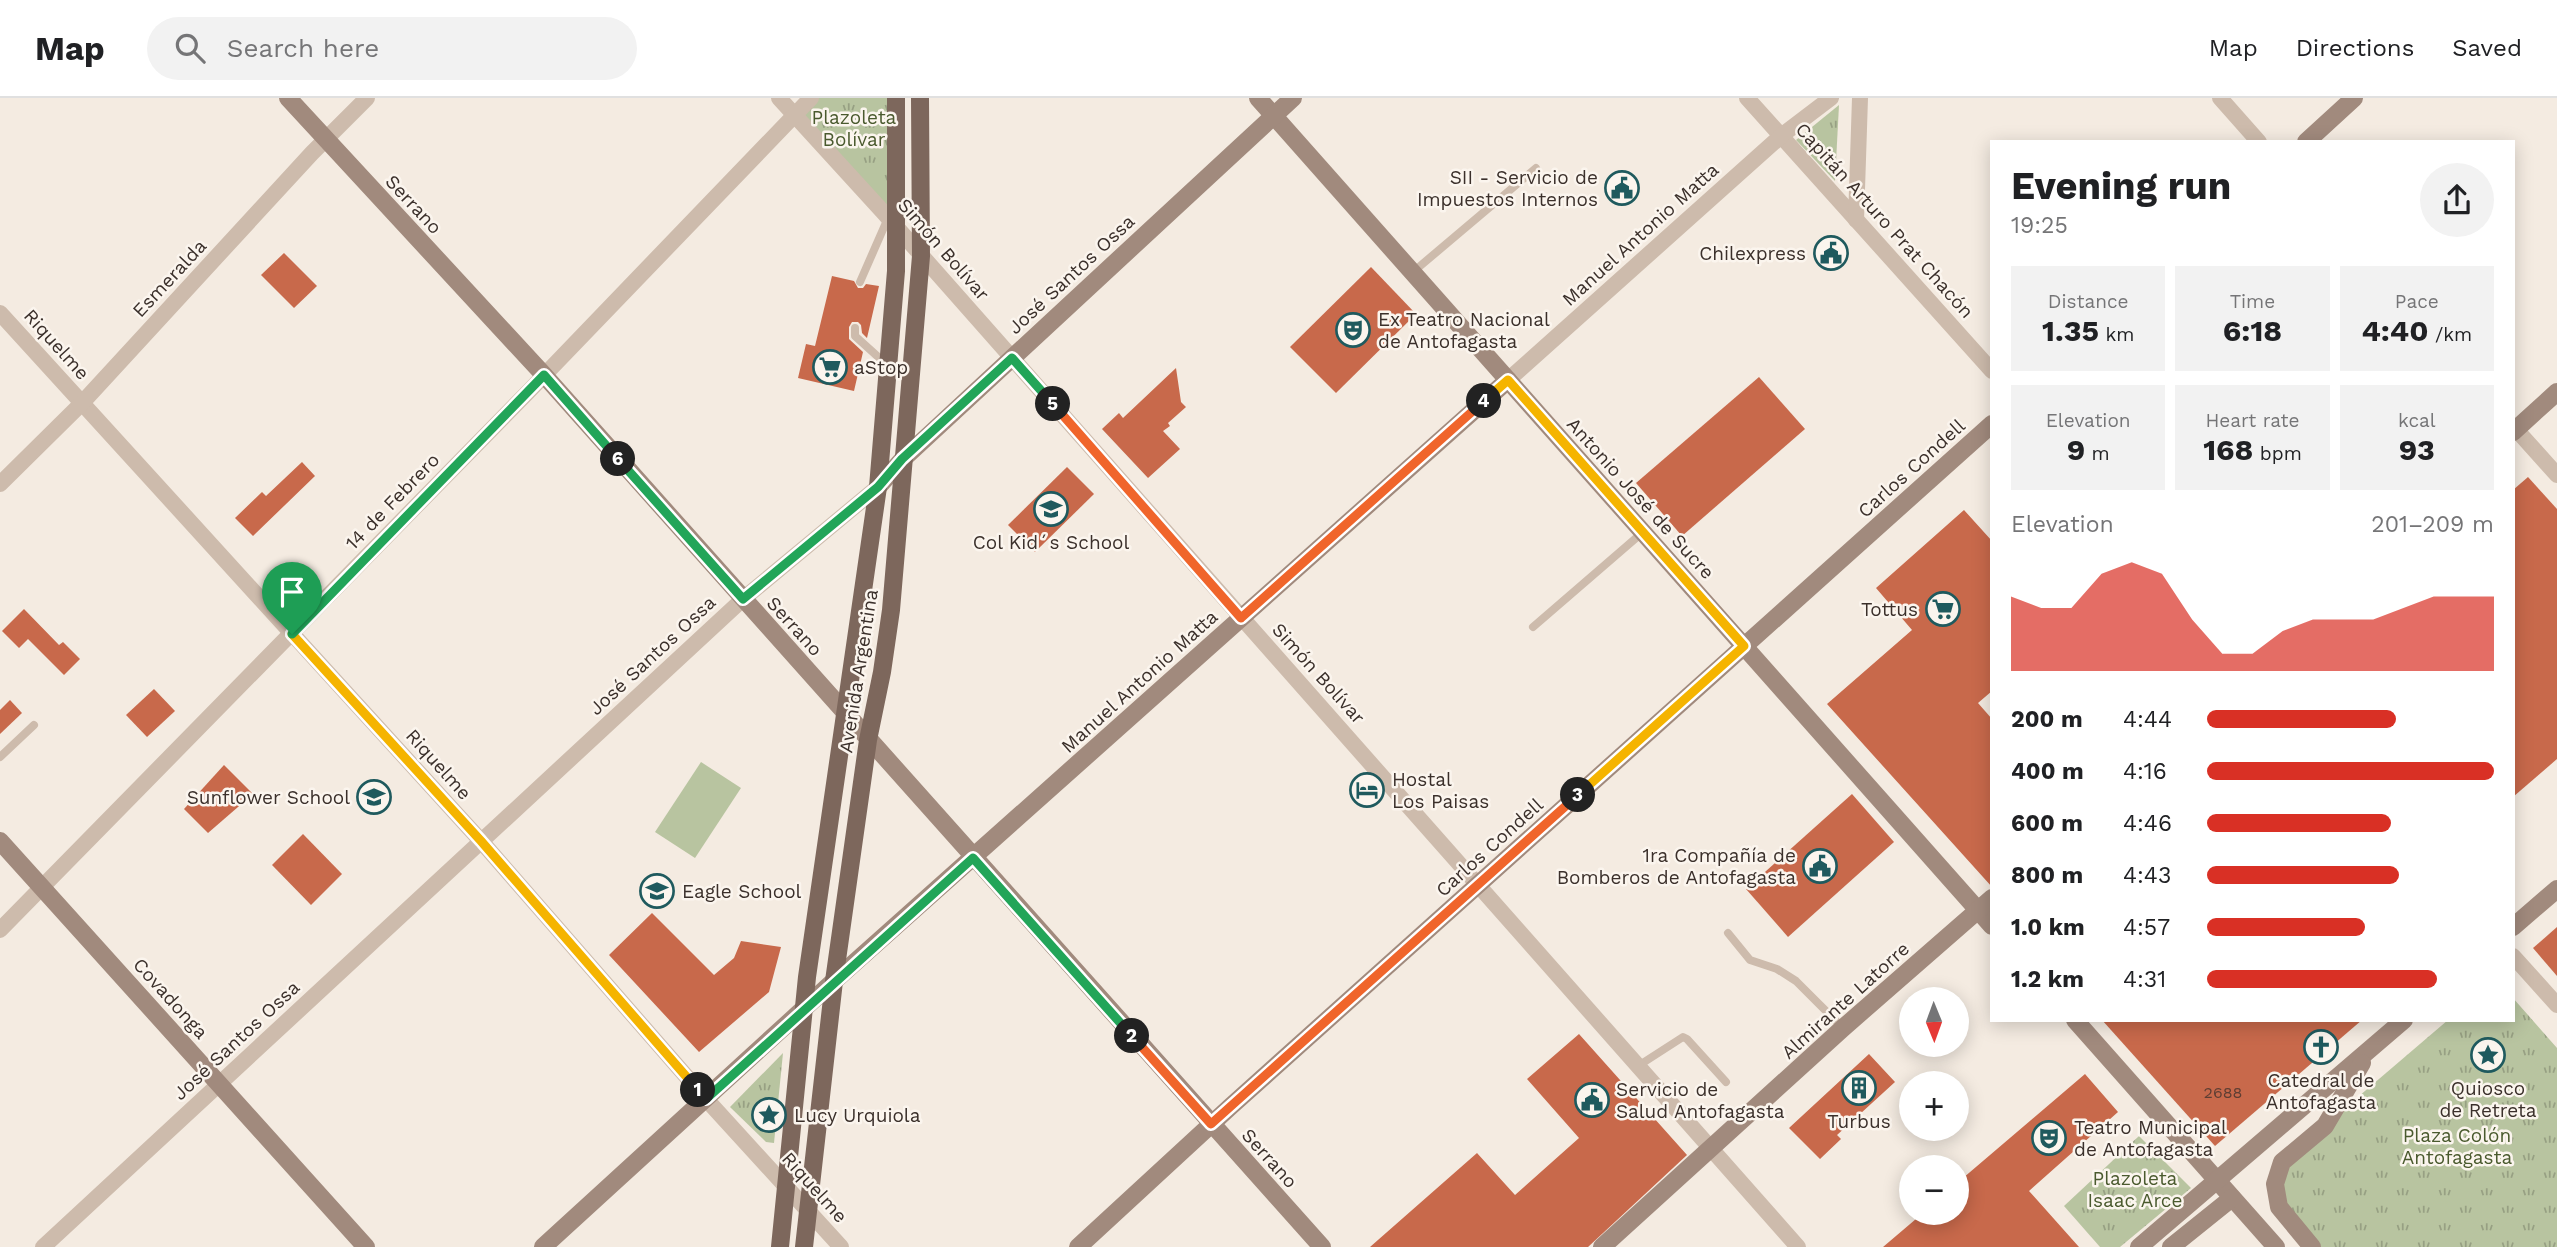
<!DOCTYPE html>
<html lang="en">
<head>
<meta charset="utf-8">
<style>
	:root { --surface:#fff; --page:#f2f2f2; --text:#202124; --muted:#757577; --line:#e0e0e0; --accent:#d93025 }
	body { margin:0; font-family:"Work Sans",sans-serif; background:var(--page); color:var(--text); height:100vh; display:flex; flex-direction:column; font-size:26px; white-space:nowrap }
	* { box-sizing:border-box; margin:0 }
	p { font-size:23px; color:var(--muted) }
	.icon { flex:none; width:38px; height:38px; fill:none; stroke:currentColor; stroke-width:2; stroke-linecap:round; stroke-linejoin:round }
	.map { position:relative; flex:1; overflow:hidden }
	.drawer { position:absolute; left:1990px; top:42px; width:525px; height:882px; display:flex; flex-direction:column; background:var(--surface); border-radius:0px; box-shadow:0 4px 18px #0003 }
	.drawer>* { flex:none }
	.needle { width:46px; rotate:179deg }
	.fabs { position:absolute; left:1899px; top:889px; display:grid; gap:14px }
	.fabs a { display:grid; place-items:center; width:70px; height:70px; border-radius:50%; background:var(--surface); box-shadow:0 4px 18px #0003; font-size:35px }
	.pin { position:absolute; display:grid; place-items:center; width:60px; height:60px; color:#fff; margin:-72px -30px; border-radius:50% 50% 50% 0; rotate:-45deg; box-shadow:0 0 7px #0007 }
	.pin .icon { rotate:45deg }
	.km { position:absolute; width:35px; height:35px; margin:-18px; border-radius:50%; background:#222; color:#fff; font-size:19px; line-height:35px; text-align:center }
	.round { display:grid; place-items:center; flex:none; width:74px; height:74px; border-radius:37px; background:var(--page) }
	.summary { display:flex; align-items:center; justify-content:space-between; height:119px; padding:0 21px }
	h1 { font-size:38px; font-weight:700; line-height:52px }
	.figures { display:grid; grid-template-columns:repeat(3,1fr); gap:10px; height:119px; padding:7px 21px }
	.figures div { display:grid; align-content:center; border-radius:0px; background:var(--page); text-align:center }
	.figures b { font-size:30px; font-weight:700 }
	.figures small { font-size:19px; font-weight:400 }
	.figures p { font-size:19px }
	.chart { height:196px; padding:14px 21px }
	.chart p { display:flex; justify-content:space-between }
	.chart svg { width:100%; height:126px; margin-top:7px; fill:var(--accent); opacity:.7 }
	ul { padding:0 21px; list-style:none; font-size:23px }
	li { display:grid; grid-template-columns:112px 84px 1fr; align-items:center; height:52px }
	li i { height:18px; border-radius:9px; background:var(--accent) }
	header { display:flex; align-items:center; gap:42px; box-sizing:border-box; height:98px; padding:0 35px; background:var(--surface); border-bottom:2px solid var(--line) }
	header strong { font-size:33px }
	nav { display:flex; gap:38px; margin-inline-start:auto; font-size:24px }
	.search { width:490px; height:63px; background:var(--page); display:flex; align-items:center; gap:18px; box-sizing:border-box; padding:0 24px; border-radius:38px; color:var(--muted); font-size:26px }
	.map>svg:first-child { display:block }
	.park { fill:url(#park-tufts) }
	.pitch { fill:#b8c4a0 }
	.building { fill:#c8694b }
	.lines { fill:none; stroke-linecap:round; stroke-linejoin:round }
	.lane { stroke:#cdbbac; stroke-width:8 }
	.street { stroke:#cdbbac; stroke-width:16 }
	.secondary { stroke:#a18a7d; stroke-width:18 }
	.primary { stroke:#7d675c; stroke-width:18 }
	.split-1-casing { stroke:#fff; stroke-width:14 }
	.split-2-casing { stroke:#fff; stroke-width:14 }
	.split-3-casing { stroke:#fff; stroke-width:14 }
	.split-4-casing { stroke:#fff; stroke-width:14 }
	.split-5-casing { stroke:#fff; stroke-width:14 }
	.split-6-casing { stroke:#fff; stroke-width:14 }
	.split-7-casing { stroke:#fff; stroke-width:14 }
	.split-1 { stroke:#f5b400; stroke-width:9 }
	.split-2 { stroke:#22a559; stroke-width:9 }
	.split-3 { stroke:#f0652b; stroke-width:9 }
	.split-4 { stroke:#f5b400; stroke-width:9 }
	.split-5 { stroke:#f0652b; stroke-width:9 }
	.split-6 { stroke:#22a559; stroke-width:9 }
	.split-7 { stroke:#22a559; stroke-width:9 }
	.labels { text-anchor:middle; stroke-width:5; stroke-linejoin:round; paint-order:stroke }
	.number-label { font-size:16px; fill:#5e3e33 }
	.park-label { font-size:19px; fill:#4a5a2e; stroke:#fbf5ee }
	.poi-label { font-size:19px; fill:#3b302b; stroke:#fbf5ee; text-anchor:start }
	.street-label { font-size:19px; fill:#3b302b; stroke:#fbf5ee }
</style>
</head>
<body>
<header>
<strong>Map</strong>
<div class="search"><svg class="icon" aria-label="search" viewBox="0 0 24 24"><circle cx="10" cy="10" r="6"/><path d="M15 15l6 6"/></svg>Search here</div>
<nav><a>Map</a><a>Directions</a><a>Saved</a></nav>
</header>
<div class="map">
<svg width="2557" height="1149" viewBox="0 0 2557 1149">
	<defs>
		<pattern id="park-tufts" width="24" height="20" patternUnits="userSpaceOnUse" patternTransform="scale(1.75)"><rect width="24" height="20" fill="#b8c4a0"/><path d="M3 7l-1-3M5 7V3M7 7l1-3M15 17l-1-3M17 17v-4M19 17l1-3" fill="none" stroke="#97a083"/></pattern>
	</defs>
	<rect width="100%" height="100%" fill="#f4ebe1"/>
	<g class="park">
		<path d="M 811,0 L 896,0 L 896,130 L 795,16 Z"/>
		<path d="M 1839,7 L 1835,83 L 1796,42 Z"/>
		<path d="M 2513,900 L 2557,950 L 2557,1149 L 2312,1149 L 2279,1109 L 2282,1064 L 2448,922 L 2513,922 Z"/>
		<path d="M 783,955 L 774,1045 L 766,1044 L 730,1009 Z"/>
		<path d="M 2139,1038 L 2191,1090 L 2120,1149 L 2100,1149 L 2064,1108 Z"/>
	</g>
	<path class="pitch" d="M 701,664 L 741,690 L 695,760 L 655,734 Z"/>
	<g class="building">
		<path d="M 284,155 L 317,188 L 294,210 L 261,177 Z"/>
		<path d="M 1371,169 L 1416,216 L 1336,295 L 1290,249 Z"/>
		<path d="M 832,178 L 854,183 L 858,190 L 863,190 L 866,186 L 879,188 L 867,240 L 862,235 L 861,227 L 858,224 L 852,224 L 849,229 L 849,241 L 863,254 L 854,293 L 798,280 L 806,246 L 815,248 Z"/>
		<path d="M 1176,270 L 1181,304 L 1186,309 L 1168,325 L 1170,328 L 1163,333 L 1180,351 L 1148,380 L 1102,331 L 1119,315 L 1123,320 Z"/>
		<path d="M 1759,279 L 1805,331 L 1682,438 L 1636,385 Z"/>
		<path d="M 302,364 L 315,378 L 253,438 L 235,420 L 262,394 L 266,398 Z"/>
		<path d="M 1067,369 L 1094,396 L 1035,454 L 1008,427 Z"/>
		<path d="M 2528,379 L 2557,411 L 2557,661 L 2513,699 L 2513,392 Z"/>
		<path d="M 1964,412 L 1992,443 L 1992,593 L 1978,605 L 1992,621 L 1992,789 L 1827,606 L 1912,532 L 1876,490 Z"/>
		<path d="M 24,511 L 59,547 L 63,544 L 80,561 L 64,577 L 28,541 L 19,550 L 2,533 Z"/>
		<path d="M 154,591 L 175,613 L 147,639 L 126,617 Z"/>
		<path d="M 10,602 L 22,615 L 0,636 L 0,612 Z"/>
		<path d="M 224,667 L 253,696 L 208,735 L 184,711 Z"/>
		<path d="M 1852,696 L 1894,744 L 1788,839 L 1746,791 Z"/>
		<path d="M 303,736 L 342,776 L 311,807 L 272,767 Z"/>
		<path d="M 652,815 L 714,877 L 734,860 L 741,843 L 781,849 L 769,894 L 699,954 L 609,857 Z"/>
		<path d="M 2557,829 L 2557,878 L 2533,850 Z"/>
		<path d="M 2102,922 L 2362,922 L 2215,1048 Z"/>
		<path d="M 1579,936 L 1687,1057 L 1588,1149 L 1370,1149 L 1477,1055 L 1515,1097 L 1579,1040 L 1527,981 Z"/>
		<path d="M 1869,956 L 1895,984 L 1837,1037 L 1841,1041 L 1820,1061 L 1789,1030 Z"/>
		<path d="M 2085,976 L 2118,1014 L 2029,1093 L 2079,1149 L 1883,1149 L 1923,1115 L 1956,1115 L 1956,1086 Z"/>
	</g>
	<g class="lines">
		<g class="lane">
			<path d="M 1413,174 L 1536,70"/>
			<path d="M 860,184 L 888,120"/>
			<path d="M 855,230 L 855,238 L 886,266"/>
			<path d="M 1533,529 L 1643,434"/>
			<path d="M 0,659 L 34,627"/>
			<path d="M 1728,835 L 1750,862 L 1777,871 L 1796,883 L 1843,930"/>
			<path d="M 1638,968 L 1683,939 L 1687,941 L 1726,984"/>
		</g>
		<g class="street">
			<path d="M 779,0 L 884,115 L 1798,1149"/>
			<path d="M 1747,0 L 1992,273"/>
			<path d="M 2220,0 L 2259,44"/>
			<path d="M 1856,122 L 1860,0"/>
			<path d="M 0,215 L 481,743 L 706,1001 L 841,1149"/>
			<path d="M 1508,282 L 1781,38 L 1831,0"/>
			<path d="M 2513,328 L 2557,377"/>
			<path d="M 0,386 L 82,305 L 312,55 L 367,0"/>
			<path d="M 0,832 L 530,292 L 811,0"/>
			<path d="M 2513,858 L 2557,907"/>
			<path d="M 43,1149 L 743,501 L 878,389"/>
		</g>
		<g class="secondary">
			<path d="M 288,0 L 544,277 L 1322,1149"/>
			<path d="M 1258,0 L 1992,828"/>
			<path d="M 2306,44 L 2354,0"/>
			<path d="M 2513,334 L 2557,294"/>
			<path d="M 878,389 L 903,361 L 1293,0"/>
			<path d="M 0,743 L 366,1149"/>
			<path d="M 2513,829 L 2557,791"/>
			<path d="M 2075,922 L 2276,1149"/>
			<path d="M 543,1149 L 834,883 L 1508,282"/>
			<path d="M 1078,1149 L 1230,1009 L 1992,326"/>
			<path d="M 1602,1149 L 1843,930 L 1992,800"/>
			<path d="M 2139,1149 L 2404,922"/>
			<path d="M 2171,1149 L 2232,1100"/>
			<path d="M 2312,1149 L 2279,1109 L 2275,1086 L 2282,1064 L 2325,1028 L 2362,965"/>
		</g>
		<g class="primary">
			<path d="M 780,1149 L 807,879 L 878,389 L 896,173 L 896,0"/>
			<path d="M 804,1149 L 834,883 L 868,642 L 882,574 L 891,512 L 921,158 L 920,0"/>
		</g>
	</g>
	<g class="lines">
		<g class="split-1-casing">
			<path id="split-1" d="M 292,536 L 481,743 L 698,992"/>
		</g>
		<g class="split-2-casing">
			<path id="split-2" d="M 698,992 L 706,1001 L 973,760 L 1132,938"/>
		</g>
		<g class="split-3-casing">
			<path id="split-3" d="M 1132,938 L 1211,1026 L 1578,697"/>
		</g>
		<g class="split-4-casing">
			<path id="split-4" d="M 1484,303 L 1508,282 L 1744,548 L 1578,697"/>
		</g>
		<g class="split-5-casing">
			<path id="split-5" d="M 1053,306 L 1241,520 L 1484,303"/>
		</g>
		<g class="split-6-casing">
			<path id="split-6" d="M 618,361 L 743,501 L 878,389 L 902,361 L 1012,260 L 1053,306"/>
		</g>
		<g class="split-7-casing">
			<path id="split-7" d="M 292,536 L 544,277 L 618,361"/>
		</g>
		<use href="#split-1" class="split-1"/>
		<use href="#split-2" class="split-2"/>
		<use href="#split-3" class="split-3"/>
		<use href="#split-4" class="split-4"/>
		<use href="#split-5" class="split-5"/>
		<use href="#split-6" class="split-6"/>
		<use href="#split-7" class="split-7"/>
	</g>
	<defs>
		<g id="civic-ring" transform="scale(1.75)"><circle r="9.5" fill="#fbf5ee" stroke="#1f5a5e" stroke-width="1.5"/><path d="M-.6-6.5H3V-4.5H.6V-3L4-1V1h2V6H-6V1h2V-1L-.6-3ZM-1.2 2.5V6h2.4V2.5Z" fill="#1f5a5e"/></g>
		<g id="theatre-ring" transform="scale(1.75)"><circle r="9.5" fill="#fbf5ee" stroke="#1f5a5e" stroke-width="1.5"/><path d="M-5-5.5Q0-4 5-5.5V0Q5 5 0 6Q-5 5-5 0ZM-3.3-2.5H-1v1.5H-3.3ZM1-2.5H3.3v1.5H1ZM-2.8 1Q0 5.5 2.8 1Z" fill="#1f5a5e"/></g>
		<g id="supermarket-ring" transform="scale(1.75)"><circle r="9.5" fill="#fbf5ee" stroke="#1f5a5e" stroke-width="1.5"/><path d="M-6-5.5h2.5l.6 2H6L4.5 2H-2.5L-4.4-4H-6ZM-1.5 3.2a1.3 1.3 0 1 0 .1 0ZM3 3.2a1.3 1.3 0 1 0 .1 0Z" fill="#1f5a5e"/></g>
		<g id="school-ring" transform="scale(1.75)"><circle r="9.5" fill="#fbf5ee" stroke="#1f5a5e" stroke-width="1.5"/><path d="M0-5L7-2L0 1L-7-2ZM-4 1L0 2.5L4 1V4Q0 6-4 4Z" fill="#1f5a5e"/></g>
		<g id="hotel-ring" transform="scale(1.75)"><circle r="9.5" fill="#fbf5ee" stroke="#1f5a5e" stroke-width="1.5"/><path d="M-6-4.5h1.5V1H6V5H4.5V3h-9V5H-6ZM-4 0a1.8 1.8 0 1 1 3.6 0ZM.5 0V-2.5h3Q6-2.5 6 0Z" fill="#1f5a5e"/></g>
		<g id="church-ring" transform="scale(1.75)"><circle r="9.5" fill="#fbf5ee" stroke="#1f5a5e" stroke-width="1.5"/><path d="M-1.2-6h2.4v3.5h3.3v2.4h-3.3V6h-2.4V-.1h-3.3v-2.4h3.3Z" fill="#1f5a5e"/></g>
		<g id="sight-ring" transform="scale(1.75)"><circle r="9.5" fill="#fbf5ee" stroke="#1f5a5e" stroke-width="1.5"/><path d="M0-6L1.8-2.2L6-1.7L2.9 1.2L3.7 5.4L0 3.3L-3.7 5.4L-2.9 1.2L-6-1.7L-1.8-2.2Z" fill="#1f5a5e"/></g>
		<g id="building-ring" transform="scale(1.75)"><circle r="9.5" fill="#fbf5ee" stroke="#1f5a5e" stroke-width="1.5"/><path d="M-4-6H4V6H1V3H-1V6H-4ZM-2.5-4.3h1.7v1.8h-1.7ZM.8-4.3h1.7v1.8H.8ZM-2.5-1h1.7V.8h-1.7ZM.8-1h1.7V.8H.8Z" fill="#1f5a5e"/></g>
	</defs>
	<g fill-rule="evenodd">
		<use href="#civic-ring" x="1622" y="90"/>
		<use href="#civic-ring" x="1831" y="155"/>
		<use href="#theatre-ring" x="1353" y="232"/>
		<use href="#supermarket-ring" x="830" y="269"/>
		<use href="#school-ring" x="1051" y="411"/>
		<use href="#supermarket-ring" x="1943" y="511"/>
		<use href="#hotel-ring" x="1367" y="692"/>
		<use href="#school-ring" x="374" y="699"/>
		<use href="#civic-ring" x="1820" y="768"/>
		<use href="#school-ring" x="657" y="793"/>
		<use href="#church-ring" x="2321" y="949"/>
		<use href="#sight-ring" x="2488" y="957"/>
		<use href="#building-ring" x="1859" y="990"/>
		<use href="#civic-ring" x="1592" y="1002"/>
		<use href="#sight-ring" x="769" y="1017"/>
		<use href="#theatre-ring" x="2049" y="1040"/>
	</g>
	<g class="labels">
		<g class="number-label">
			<text x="2223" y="1000">2688</text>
		</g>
		<g class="park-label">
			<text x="854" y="26">Plazoleta<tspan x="854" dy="22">Bolívar</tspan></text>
			<text x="2457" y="1044">Plaza Colón<tspan x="2457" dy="22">Antofagasta</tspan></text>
			<text x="2135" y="1087">Plazoleta<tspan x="2135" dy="22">Isaac Arce</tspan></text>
		</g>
		<g class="poi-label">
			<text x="1598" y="86" text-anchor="end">SII - Servicio de<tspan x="1598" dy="22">Impuestos Internos</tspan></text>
			<text x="1806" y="162" text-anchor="end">Chilexpress</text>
			<text x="1378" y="228">Ex Teatro Nacional<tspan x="1378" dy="22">de Antofagasta</tspan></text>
			<text x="854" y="276">aStop</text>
			<text x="1051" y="451" text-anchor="middle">Col Kid´s School</text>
			<text x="1918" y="518" text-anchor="end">Tottus</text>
			<text x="1392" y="688">Hostal<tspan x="1392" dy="22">Los Paisas</tspan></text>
			<text x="350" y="706" text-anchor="end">Sunflower School</text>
			<text x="1796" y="764" text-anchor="end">1ra Compañía de<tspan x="1796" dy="22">Bomberos de Antofagasta</tspan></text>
			<text x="682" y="800">Eagle School</text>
			<text x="2321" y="989" text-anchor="middle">Catedral de<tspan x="2321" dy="22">Antofagasta</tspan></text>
			<text x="2488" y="997" text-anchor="middle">Quiosco<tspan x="2488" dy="22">de Retreta</tspan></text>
			<text x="1616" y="998">Servicio de<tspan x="1616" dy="22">Salud Antofagasta</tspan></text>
			<text x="794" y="1024">Lucy Urquiola</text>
			<text x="1859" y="1030" text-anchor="middle">Turbus</text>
			<text x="2074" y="1036">Teatro Municipal<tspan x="2074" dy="22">de Antofagasta</tspan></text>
		</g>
		<g class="street-label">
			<text transform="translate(414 106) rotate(47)" y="7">Serrano</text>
			<text transform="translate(1885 122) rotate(48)" y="7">Capitán Arturo Prat Chacón</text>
			<text transform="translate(1640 136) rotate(-42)" y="7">Manuel Antonio Matta</text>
			<text transform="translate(944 151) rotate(49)" y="7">Simón Bolívar</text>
			<text transform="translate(1071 176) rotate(-43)" y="7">José Santos Ossa</text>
			<text transform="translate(169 180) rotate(-47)" y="7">Esmeralda</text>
			<text transform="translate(57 246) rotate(48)" y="7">Riquelme</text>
			<text transform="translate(1911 370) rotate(-42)" y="7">Carlos Condell</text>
			<text transform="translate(1641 400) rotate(48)" y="7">Antonio José de Sucre</text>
			<text transform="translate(392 403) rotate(-46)" y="7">14 de Febrero</text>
			<text transform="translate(795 528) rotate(48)" y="7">Serrano</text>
			<text transform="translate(652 557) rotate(-43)" y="7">José Santos Ossa</text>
			<text transform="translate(858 573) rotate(-81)" y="7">Avenida Argentina</text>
			<text transform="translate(1319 575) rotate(48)" y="7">Simón Bolívar</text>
			<text transform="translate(1139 583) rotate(-42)" y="7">Manuel Antonio Matta</text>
			<text transform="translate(439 666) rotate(48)" y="7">Riquelme</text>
			<text transform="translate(1489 749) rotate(-42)" y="7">Carlos Condell</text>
			<text transform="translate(171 900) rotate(48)" y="7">Covadonga</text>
			<text transform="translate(1845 902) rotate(-42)" y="7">Almirante Latorre</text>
			<text transform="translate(236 942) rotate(-43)" y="7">José Santos Ossa</text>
			<text transform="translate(1270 1060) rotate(48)" y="7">Serrano</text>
			<text transform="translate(815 1089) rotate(48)" y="7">Riquelme</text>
		</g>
	</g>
</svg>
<div class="fabs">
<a><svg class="needle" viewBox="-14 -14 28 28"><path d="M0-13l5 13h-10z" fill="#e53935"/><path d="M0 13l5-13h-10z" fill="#757577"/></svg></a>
<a>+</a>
<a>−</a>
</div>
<div class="pin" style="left:292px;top:536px;background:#1e9e55"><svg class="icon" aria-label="arrive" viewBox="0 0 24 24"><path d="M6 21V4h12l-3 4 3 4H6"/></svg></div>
<b class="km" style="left:698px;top:992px">1</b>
<b class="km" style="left:1132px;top:938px">2</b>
<b class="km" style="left:1578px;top:697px">3</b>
<b class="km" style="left:1484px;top:303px">4</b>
<b class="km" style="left:1053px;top:306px">5</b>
<b class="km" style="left:618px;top:361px">6</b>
<section class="drawer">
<div class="summary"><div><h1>Evening run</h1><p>19:25</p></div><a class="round"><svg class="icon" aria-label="share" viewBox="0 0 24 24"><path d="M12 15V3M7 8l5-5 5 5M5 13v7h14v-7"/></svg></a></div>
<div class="figures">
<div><p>Distance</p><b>1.35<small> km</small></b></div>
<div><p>Time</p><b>6:18</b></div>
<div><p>Pace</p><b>4:40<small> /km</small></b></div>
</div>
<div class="figures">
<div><p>Elevation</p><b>9<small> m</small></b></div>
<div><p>Heart rate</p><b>168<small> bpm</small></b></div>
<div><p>kcal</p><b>93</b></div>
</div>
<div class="chart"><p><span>Elevation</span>201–209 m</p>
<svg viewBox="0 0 160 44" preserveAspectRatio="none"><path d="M0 44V18L10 22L20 22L30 10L40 6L50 10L60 26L70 38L80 38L90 30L100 26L110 26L120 26L130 22L140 18L150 18L160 18V44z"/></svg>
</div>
<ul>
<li><b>200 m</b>4:44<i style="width:66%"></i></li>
<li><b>400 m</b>4:16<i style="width:100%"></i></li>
<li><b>600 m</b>4:46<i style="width:64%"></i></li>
<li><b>800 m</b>4:43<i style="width:67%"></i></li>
<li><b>1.0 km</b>4:57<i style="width:55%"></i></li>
<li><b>1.2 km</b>4:31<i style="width:80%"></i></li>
</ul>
</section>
</div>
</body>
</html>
